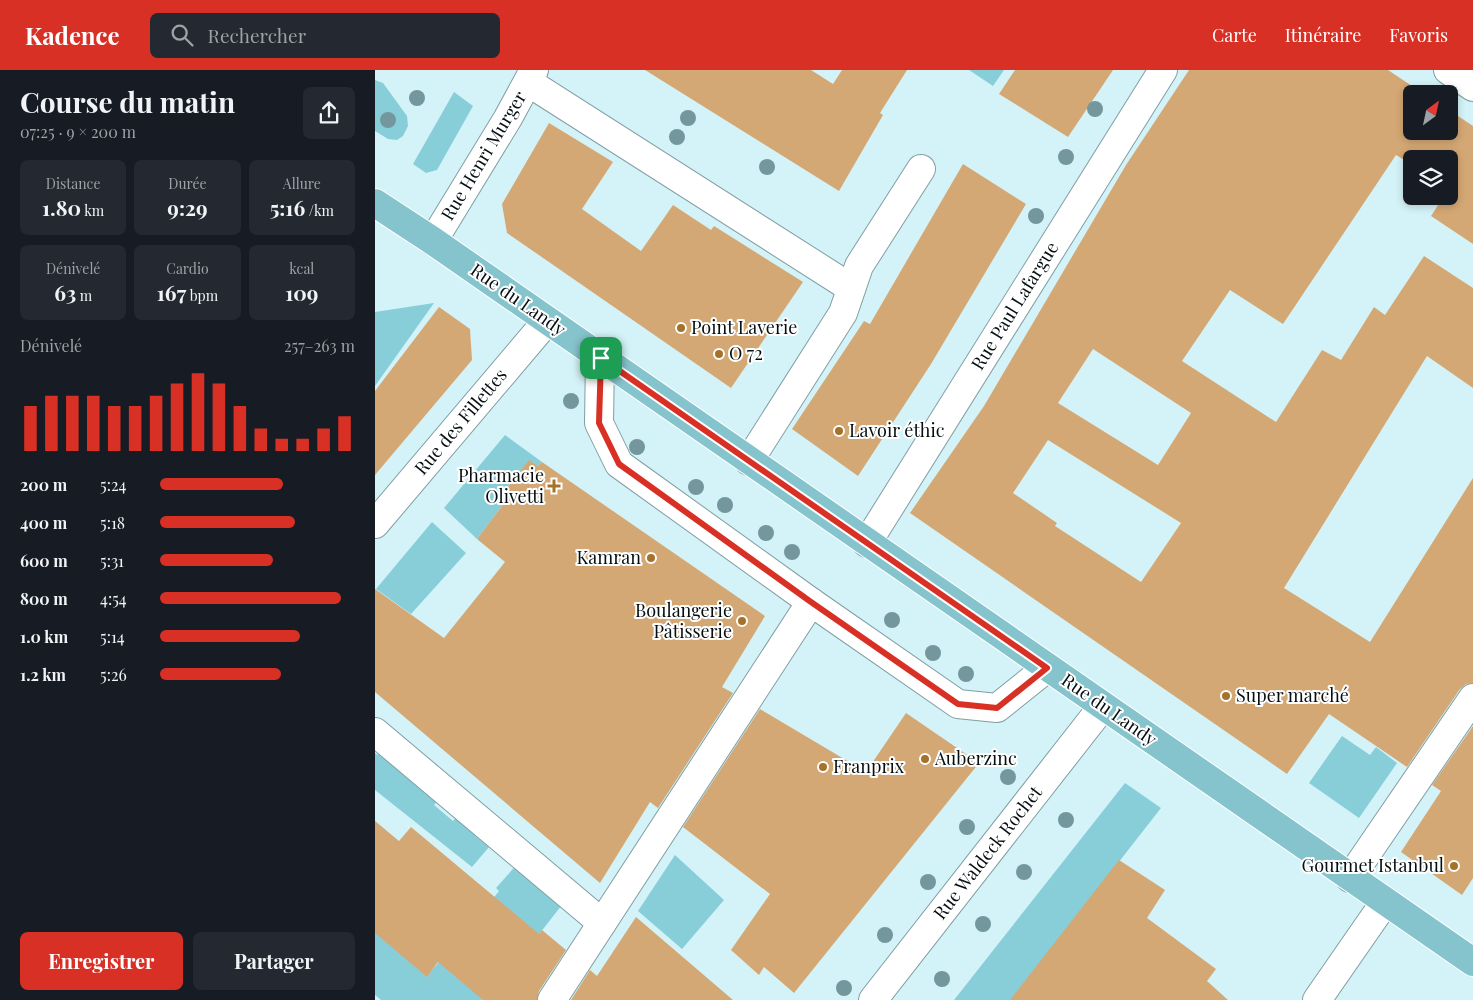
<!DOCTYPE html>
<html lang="fr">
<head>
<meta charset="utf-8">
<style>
	:root { --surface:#171b24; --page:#242831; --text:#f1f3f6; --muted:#9ea1a6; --accent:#d93025 }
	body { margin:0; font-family:"Playfair Display",serif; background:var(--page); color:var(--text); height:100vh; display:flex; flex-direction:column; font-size:19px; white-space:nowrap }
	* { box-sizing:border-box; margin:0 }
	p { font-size:16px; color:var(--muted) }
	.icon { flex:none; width:28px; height:28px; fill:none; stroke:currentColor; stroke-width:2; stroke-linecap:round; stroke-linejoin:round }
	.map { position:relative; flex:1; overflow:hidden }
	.side { display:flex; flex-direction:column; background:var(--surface); width:375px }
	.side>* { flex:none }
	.needle { width:32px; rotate:33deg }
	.buttons { position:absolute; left:1028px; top:15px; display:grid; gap:10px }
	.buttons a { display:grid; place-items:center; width:55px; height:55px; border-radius:8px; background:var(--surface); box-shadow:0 2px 8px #0003; font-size:25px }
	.pin { position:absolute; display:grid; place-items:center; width:42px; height:42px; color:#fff; margin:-21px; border-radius:10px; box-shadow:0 2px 8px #0006 }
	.round { display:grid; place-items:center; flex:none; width:52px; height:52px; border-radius:8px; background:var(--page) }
	.overview { display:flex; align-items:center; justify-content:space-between; height:85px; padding:0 20px }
	h1 { font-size:28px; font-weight:700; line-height:38px }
	.metrics { display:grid; grid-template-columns:repeat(3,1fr); gap:8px; height:85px; padding:5px 20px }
	.metrics div { display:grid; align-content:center; border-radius:8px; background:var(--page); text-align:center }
	.metrics b { font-size:21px; font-weight:700 }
	.metrics small { font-size:14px; font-weight:400 }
	.metrics p { font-size:14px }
	.chart { height:140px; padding:10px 20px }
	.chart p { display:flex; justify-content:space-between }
	.chart svg { width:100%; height:90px; margin-top:5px; stroke:var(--accent); stroke-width:6 }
	.primary-button { display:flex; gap:10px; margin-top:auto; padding:10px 20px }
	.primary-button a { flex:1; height:58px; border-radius:8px; background:var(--accent); color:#fff; font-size:20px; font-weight:700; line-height:58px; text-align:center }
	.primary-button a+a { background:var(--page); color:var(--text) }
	ul { padding:0 20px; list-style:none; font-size:16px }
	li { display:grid; grid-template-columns:80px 60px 1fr; align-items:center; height:38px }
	li i { height:12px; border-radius:6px; background:var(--accent) }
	header { display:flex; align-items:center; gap:30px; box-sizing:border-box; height:70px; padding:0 25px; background:var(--accent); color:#fff }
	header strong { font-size:24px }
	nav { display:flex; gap:28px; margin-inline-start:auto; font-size:18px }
	.search { width:350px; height:45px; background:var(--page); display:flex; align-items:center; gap:12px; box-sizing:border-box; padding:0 18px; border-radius:8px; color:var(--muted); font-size:19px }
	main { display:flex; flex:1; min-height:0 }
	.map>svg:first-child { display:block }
	.green { fill:#88ced9 }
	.building { fill:#d4a874; fill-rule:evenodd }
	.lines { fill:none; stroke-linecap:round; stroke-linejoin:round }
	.minor-casing { stroke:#819ea3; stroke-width:30 }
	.major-casing { stroke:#fff; stroke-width:30 }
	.minor { stroke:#fff; stroke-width:28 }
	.major { stroke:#86c4cd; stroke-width:28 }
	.tree { fill:#73979d }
	.route-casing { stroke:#fff; stroke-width:10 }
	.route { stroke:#d93025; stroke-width:6 }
	.poi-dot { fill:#a6722a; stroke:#fff; stroke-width:2 }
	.labels { text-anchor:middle; stroke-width:4; stroke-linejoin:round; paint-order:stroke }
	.street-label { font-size:18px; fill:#050f11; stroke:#fff }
	.poi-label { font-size:18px; fill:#050f11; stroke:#fff; text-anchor:start }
</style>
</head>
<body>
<header>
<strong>Kadence</strong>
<div class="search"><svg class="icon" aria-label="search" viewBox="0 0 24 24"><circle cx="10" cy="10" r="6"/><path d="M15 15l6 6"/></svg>Rechercher</div>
<nav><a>Carte</a><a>Itinéraire</a><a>Favoris</a></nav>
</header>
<main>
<section class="side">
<div class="overview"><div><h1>Course du matin</h1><p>07:25 · 9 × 200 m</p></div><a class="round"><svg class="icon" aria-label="share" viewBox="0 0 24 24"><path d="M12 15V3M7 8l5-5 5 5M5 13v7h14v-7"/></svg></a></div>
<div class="metrics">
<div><p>Distance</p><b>1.80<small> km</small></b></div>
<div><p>Durée</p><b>9:29</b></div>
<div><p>Allure</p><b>5:16<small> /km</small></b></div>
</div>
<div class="metrics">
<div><p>Dénivelé</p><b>63<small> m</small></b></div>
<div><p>Cardio</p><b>167<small> bpm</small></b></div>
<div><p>kcal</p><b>109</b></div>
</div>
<div class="chart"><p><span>Dénivelé</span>257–263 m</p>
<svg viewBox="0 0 160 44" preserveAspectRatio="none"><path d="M5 44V22M15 44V17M25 44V17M35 44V17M45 44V22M55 44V22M65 44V17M75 44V11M85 44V6M95 44V11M105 44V22M115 44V33M125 44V38M135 44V38M145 44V33M155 44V27"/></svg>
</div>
<ul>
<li><b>200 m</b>5:24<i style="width:63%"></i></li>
<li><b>400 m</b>5:18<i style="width:69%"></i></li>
<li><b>600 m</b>5:31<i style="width:58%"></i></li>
<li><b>800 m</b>4:54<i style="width:93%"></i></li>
<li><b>1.0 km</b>5:14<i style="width:72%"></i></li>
<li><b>1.2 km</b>5:26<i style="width:62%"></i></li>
</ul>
<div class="primary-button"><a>Enregistrer</a><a>Partager</a></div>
</section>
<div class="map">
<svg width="1098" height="930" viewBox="0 0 1098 930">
	<rect width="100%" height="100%" fill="#d4f3f8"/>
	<g class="green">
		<path d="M 594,0 L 629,0 L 618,16 Z"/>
		<path d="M 0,10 L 8,13 L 32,46 L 33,56 L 28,66 L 22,70 L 13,69 L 0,61 Z"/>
		<path d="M 79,22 L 98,36 L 62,100 L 51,103 L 38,94 Z"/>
		<path d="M 59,233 L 0,316 L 0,242 Z"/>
		<path d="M 130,365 L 167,392 L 163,396 L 154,391 L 128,422 L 133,428 L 102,469 L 69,438 Z"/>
		<path d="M 57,452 L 91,483 L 36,544 L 1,519 Z"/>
		<path d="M 967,666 L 995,685 L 1001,677 L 1022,693 L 984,748 L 934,713 Z"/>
		<path d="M 6,681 L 65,728 L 59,735 L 78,751 L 84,744 L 104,760 L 100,766 L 114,777 L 97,797 L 0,720 L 0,683 L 3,685 Z"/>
		<path d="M 750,713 L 786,738 L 636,930 L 579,930 Z"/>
		<path d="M 300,785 L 349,830 L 307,879 L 263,841 Z"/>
		<path d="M 144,792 L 190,831 L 158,872 L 101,850 L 124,821 L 121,818 Z"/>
		<path d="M 0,848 L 52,906 L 74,880 L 108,930 L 6,930 L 0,925 Z"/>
	</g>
	<g class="building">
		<path d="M 270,0 L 436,0 L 458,14 L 467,0 L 532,0 L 505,43 L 508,45 L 464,121 Z"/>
		<path d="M 640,0 L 738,0 L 693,67 L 624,24 Z"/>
		<path d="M 814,0 L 1013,0 L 1049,24 L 1036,24 L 1036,61 L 1074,61 L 1074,40 L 1098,56 L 1098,174 L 1056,146 L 1069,126 L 1074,126 L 1074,89 L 1036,89 L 1036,94 L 1021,85 L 908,254 L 855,220 L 807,291 L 901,352 L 947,280 L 966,290 L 999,237 L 1010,245 L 1049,186 L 1098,218 L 1098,318 L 1052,286 L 909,518 L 995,572 L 1098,408 L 1098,613 L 1091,614 L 1085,619 L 1032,697 L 954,644 L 912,704 L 535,443 L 609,336 L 751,95 ZM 718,279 L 816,343 L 783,395 L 683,333 ZM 673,370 L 806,453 L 766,512 L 680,456 L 682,453 L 638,423 Z"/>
		<path d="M 174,53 L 238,92 L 207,139 L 266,181 L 298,135 L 336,160 L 339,156 L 428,212 L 356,318 L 132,163 L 127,134 Z"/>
		<path d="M 588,94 L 651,134 L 556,294 L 483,406 L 417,359 L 489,251 L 495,254 Z"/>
		<path d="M 64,237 L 95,259 L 97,290 L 0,405 L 0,321 Z"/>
		<path d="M 154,390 L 163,396 L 167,392 L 390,546 L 347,617 L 358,623 L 283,738 L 275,732 L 225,813 L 0,622 L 0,519 L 69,568 L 130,492 L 102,469 L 133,428 L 128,423 Z"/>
		<path d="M 385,639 L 491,702 L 531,643 L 604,693 L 419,923 L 389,897 L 384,905 L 356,880 L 395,824 L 308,757 Z"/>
		<path d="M 1098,656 L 1098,808 L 1087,825 L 1026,782 L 1066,721 L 1057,715 Z"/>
		<path d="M 0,751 L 24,771 L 36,757 L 164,864 L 167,860 L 191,880 L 164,921 L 162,930 L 108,930 L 63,892 L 52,907 L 0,863 Z"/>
		<path d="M 744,790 L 790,820 L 772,848 L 841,899 L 832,911 L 853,930 L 635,930 Z"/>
		<path d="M 261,847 L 358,930 L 196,930 L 215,900 L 222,906 Z"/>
	</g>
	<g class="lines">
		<g class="minor-casing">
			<g id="minor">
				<path d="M 1073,0 L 1098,17"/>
				<path d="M 153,12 L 476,218"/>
				<path d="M 58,171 L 133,48 L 159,0"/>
				<path d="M 225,288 L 224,353 L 244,394 L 436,532 L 583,634 L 622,638 L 672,598"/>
				<path d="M 374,391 L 468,243 L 484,196 L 546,99"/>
				<path d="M 0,454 L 172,251"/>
				<path d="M 492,473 L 788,0"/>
				<path d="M 0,662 L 227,853"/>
				<path d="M 975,808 L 1098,628"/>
				<path d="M 177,930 L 436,532"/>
				<path d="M 498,930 L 728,636"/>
				<path d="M 942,930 L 1010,832"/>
			</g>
		</g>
		<g class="major-casing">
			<path id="major" d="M 0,133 L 58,171 L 1098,892"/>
		</g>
		<use href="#minor" class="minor"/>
		<use href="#major" class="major"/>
	</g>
	<g class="tree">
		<circle cx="42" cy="28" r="8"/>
		<circle cx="720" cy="39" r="8"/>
		<circle cx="313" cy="48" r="8"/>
		<circle cx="13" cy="50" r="8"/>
		<circle cx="302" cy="67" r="8"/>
		<circle cx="691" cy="87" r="8"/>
		<circle cx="392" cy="97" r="8"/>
		<circle cx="661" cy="146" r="8"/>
		<circle cx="196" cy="331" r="8"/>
		<circle cx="262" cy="377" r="8"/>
		<circle cx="321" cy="417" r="8"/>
		<circle cx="350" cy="435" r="8"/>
		<circle cx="391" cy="463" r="8"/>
		<circle cx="417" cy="482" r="8"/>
		<circle cx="517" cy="550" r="8"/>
		<circle cx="558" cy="583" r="8"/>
		<circle cx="591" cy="604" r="8"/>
		<circle cx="633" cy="707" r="8"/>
		<circle cx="691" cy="750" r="8"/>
		<circle cx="592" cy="757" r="8"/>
		<circle cx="649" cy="802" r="8"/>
		<circle cx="553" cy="812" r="8"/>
		<circle cx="608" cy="854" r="8"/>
		<circle cx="510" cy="865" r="8"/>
		<circle cx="567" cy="909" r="8"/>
		<circle cx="469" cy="918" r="8"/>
	</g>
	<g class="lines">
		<g class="route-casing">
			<path id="route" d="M 226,288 L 672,598 L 622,638 L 583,634 L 436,532 L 244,394 L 224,353 Z"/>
		</g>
		<use href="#route" class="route"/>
	</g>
	<g class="poi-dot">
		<circle cx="306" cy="258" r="5"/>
		<circle cx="344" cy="284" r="5"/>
		<circle cx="464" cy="361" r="5"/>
		<path d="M176.5 408.5h5v5h5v5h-5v5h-5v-5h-5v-5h5z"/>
		<circle cx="276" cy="488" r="5"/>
		<circle cx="367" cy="551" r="5"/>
		<circle cx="851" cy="626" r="5"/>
		<circle cx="550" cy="689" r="5"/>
		<circle cx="448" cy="697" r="5"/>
		<circle cx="1079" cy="796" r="5"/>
	</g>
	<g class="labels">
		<g class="street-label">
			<text transform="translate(109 86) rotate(-59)" y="6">Rue Henri Murger</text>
			<text transform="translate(143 230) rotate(35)" y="6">Rue du Landy</text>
			<text transform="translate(640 236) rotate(-58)" y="6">Rue Paul Lafargue</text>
			<text transform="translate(86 352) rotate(-50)" y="6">Rue des Fillettes</text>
			<text transform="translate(734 640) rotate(35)" y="6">Rue du Landy</text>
			<text transform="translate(613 783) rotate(-52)" y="6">Rue Waldeck Rochet</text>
		</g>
		<g class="poi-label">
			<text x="316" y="264">Point Laverie</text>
			<text x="354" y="290">O 72</text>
			<text x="474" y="367">Lavoir éthic</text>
			<text x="169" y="412" text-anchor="end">Pharmacie<tspan x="169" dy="21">Olivetti</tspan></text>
			<text x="266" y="494" text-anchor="end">Kamran</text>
			<text x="357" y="547" text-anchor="end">Boulangerie<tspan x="357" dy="21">Pâtisserie</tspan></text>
			<text x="861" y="632">Super marché</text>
			<text x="560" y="695">Auberzinc</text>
			<text x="458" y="703">Franprix</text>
			<text x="1069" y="802" text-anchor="end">Gourmet Istanbul</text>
		</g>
	</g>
</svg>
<div class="buttons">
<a><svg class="needle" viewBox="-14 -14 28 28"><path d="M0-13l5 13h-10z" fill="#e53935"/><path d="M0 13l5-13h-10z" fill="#9ea1a6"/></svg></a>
<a><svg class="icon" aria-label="layers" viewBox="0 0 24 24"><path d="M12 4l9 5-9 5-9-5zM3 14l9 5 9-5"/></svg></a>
</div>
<div class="pin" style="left:226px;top:288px;background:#1e9e55"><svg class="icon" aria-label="arrive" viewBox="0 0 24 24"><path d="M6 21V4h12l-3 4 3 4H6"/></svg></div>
</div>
</main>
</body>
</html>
